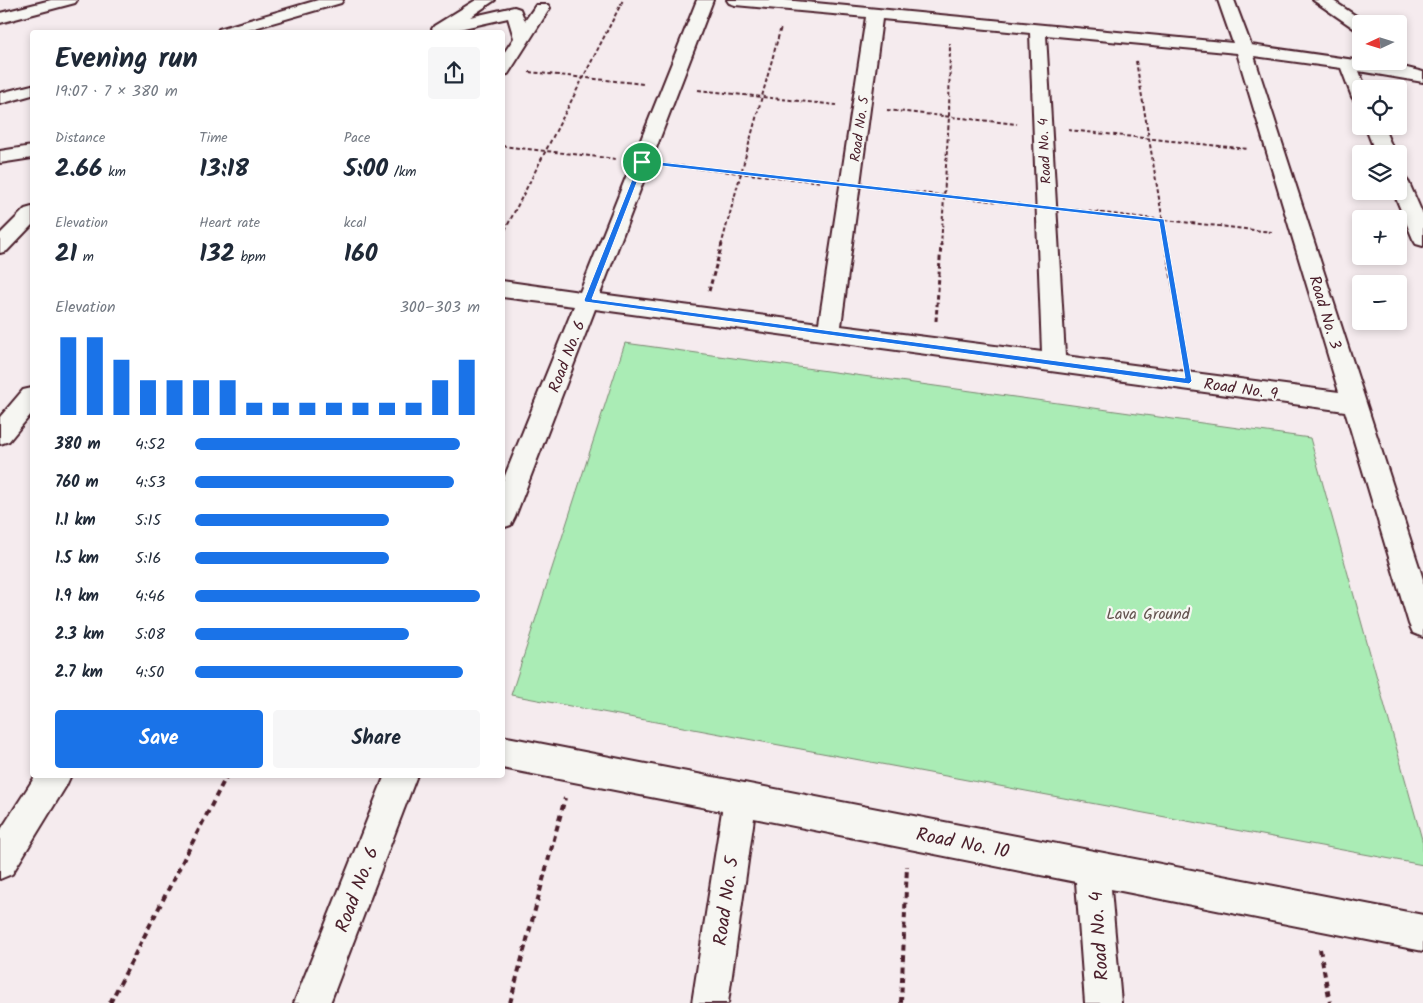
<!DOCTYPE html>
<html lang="en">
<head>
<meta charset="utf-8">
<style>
	:root { --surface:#fff; --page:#f6f6f7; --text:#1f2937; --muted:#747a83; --accent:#1a73e8 }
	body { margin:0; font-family:Kalam,sans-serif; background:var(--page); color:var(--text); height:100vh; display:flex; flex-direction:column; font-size:19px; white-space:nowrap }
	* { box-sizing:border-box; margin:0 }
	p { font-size:16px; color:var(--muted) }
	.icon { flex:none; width:28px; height:28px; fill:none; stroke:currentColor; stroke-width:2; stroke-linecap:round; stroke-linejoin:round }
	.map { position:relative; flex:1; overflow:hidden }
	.side { position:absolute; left:30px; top:30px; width:475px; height:748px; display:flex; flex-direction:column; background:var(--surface); border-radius:5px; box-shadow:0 2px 8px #0003 }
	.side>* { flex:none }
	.needle { width:32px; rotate:266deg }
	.buttons { position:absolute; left:1352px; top:15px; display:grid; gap:10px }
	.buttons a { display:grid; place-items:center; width:55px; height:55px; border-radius:5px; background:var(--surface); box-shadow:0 2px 8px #0003; font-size:25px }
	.pin { position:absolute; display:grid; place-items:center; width:42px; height:42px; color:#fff; margin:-21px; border:2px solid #fff; border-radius:50%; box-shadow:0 1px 5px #0007 }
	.round { display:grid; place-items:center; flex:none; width:52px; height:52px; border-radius:5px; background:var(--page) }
	.summary { display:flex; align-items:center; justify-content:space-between; height:85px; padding:0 25px }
	h1 { font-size:28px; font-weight:800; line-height:38px }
	.metrics { display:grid; grid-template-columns:repeat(3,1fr); gap:8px; height:85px; padding:5px 25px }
	.metrics div { display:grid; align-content:center }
	.metrics b { font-size:25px; font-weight:800 }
	.metrics small { font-size:14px; font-weight:400 }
	.metrics p { font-size:14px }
	.chart { height:140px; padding:10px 25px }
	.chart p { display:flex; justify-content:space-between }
	.chart svg { width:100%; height:90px; margin-top:5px; stroke:var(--accent); stroke-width:6 }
	.cta { display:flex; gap:10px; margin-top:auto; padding:10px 25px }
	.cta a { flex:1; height:58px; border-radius:5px; background:var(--accent); color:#fff; font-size:20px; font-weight:800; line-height:58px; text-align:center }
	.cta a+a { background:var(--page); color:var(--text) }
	ul { padding:0 25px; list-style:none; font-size:16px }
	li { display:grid; grid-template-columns:80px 60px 1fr; align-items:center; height:38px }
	li i { height:12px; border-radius:6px; background:var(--accent) }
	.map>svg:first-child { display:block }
	.green { fill:#aaecb5; stroke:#7a8670 }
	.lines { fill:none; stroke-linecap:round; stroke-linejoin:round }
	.minor-casing { stroke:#4a1f2b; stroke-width:4 }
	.path-far2 { stroke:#4a1f2b; stroke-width:2; stroke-dasharray:4 2.5; stroke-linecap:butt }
	.path-far1 { stroke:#4a1f2b; stroke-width:3; stroke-dasharray:4.5 3; stroke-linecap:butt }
	.path { stroke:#4a1f2b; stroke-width:4; stroke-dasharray:6 4.5; stroke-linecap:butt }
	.minor { fill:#f6f6f2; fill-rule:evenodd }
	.route { fill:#1a73e8; stroke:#fff; fill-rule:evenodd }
	.labels { text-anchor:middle; stroke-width:4.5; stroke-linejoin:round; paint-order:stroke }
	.far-street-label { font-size:14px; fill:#4a1f2b; stroke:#f6f6f2 }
	.street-label { font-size:16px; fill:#4a1f2b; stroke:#f6f6f2 }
	.park-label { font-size:16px; fill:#62524e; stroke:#f6f6f2 }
	.near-street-label { font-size:19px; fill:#4a1f2b; stroke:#f6f6f2 }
</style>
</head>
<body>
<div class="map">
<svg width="1423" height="1003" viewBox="0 0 1423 1003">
	<rect width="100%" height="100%" fill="#f5ebee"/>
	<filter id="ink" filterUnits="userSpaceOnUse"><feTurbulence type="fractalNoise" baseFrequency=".02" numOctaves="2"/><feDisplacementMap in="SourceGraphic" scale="10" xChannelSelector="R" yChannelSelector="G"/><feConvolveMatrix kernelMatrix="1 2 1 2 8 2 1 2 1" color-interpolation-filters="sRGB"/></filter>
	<g filter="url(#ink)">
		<path class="green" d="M 625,343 L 1310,438 L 1423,843 L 1423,865 L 511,695 Z"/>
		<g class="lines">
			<g class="minor-casing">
				<g id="minor">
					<path d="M 51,0 L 77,0 L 75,3 L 0,23 L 0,13 Z"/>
					<path d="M 318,0 L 343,0 L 341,3 L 241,32 L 217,32 L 219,29 Z"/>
					<path d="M 476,0 L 495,0 L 470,17 L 514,7 L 520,9 L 525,21 L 536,5 L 548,5 L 550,8 L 508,74 L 502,75 L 502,56 L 514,38 L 508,18 L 446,32 L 434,32 L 432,29 L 434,26 Z"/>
					<path d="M 697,0 L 713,0 L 600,294 L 819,323 L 866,17 L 735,5 L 729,3 L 727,0 L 784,0 L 1233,43 L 1218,0 L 1234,0 L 1251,45 L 1403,67 L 1423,72 L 1423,82 L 1359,71 L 1366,89 L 1361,89 L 1361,102 L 1355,101 L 1352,97 L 1341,68 L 1254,56 L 1423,579 L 1423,637 L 1413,633 L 1409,624 L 1345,411 L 595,309 L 515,517 L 511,525 L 502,528 L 502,483 L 574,306 L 502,297 L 502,281 L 580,292 ZM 882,19 L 1030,33 L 1042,352 L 841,326 ZM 1046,35 L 1237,53 L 1339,392 L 1065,356 Z"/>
					<path d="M 1313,0 L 1332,0 L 1368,24 L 1361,24 L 1361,31 L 1355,29 Z"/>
					<path d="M 32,85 L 32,95 L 0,104 L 0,93 Z"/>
					<path d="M 1365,126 L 1383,126 L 1395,154 L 1376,154 Z"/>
					<path d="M 32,146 L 32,158 L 0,163 L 0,151 Z"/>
					<path d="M 1399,177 L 1406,179 L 1409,183 L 1423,215 L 1423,246 L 1416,244 L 1413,239 L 1393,191 L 1399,191 Z"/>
					<path d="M 32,207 L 32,225 L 7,251 L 0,253 L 0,234 L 25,209 Z"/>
					<path d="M 32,388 L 32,413 L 9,441 L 0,444 L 0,417 L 23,390 Z"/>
					<path d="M 502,736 L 1423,915 L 1423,951 L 1111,889 L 1121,1003 L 1085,1003 L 1076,882 L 754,818 L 728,1003 L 692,1003 L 722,811 L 502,768 Z"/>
					<path d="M 36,775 L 71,775 L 66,786 L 12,874 L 0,879 L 0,831 Z"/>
					<path d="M 385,775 L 417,775 L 330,1003 L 294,1003 Z"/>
				</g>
			</g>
			<g class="path-far2">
				<path d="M 1136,61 L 1167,246"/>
				<path d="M 529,72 L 644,84"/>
				<path d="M 698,90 L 836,105"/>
				<path d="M 887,110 L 1017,124"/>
				<path d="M 1068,130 L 1248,149"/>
				<path d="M 502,146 L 616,159"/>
				<path d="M 667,165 L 822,182"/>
				<path d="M 876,188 L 1019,204"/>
				<path d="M 1075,210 L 1272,232"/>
				<path d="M 502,236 L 623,0"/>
				<path d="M 721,246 L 781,27"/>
				<path d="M 941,246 L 949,117 L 950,43"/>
			</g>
			<g class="path-far1">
				<path d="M 1166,244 L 1185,356"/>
				<path d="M 709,291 L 722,244"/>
				<path d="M 936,321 L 941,244"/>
			</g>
			<g class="path">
				<path d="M 1320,949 L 1330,1003"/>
				<path d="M 110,1003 L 227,775"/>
				<path d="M 510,1003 L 565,798"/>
				<path d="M 901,1003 L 907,866"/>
			</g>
			<use href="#minor" class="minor"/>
		</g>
	</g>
	<path class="route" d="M 642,160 L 1164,219 L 1192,381 L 1189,384 L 585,302 L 584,300 L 639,162 ZM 644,164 L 1159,222 L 1185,378 L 592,299 Z"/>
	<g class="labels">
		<g class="far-street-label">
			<text transform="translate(859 129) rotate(-82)" y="5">Road No. 5</text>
			<text transform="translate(1044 151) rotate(-93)" y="5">Road No. 4</text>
		</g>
		<g class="street-label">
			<text transform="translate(1326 312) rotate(73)" y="6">Road No. 3</text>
			<text transform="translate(566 356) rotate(-69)" y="6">Road No. 6</text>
			<text transform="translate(1241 388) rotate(8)" y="6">Road No. 9</text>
		</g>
		<g class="park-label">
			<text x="1148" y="619">Lava Ground</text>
		</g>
		<g class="near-street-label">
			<text transform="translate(963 842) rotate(11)" y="7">Road No. 10</text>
			<text transform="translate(356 889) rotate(-69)" y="7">Road No. 6</text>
			<text transform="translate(725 901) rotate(-82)" y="7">Road No. 5</text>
			<text transform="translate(1098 936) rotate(-94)" y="7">Road No. 4</text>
		</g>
	</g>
</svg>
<div class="buttons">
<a><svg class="needle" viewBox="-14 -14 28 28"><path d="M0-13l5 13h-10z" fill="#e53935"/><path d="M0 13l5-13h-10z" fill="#747a83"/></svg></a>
<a><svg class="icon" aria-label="locate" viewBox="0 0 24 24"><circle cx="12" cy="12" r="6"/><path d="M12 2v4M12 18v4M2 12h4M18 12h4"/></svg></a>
<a><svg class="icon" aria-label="layers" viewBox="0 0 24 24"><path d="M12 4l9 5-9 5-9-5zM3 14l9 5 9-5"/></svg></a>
<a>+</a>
<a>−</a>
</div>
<div class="pin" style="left:642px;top:162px;background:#1e9e55"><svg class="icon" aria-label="arrive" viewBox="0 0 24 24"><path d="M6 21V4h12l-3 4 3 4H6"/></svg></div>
<section class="side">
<div class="summary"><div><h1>Evening run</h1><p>19:07 · 7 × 380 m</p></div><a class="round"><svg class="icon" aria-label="share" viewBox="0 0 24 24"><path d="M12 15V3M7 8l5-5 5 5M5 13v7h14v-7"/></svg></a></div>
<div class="metrics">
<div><p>Distance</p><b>2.66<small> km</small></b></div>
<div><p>Time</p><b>13:18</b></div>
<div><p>Pace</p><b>5:00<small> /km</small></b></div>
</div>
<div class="metrics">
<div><p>Elevation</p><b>21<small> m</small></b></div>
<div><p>Heart rate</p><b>132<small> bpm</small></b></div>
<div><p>kcal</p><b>160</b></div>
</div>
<div class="chart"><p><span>Elevation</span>300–303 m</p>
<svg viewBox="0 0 160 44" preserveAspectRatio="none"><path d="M5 44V6M15 44V6M25 44V17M35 44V27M45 44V27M55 44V27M65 44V27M75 44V38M85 44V38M95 44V38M105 44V38M115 44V38M125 44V38M135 44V38M145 44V27M155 44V17"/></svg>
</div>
<ul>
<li><b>380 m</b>4:52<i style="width:93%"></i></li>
<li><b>760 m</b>4:53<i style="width:91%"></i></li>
<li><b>1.1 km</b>5:15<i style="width:68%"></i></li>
<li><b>1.5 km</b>5:16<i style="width:68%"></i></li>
<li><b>1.9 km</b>4:46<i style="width:100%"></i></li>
<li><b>2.3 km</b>5:08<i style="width:75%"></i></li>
<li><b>2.7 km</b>4:50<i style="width:94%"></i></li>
</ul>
<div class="cta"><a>Save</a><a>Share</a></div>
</section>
</div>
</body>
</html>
